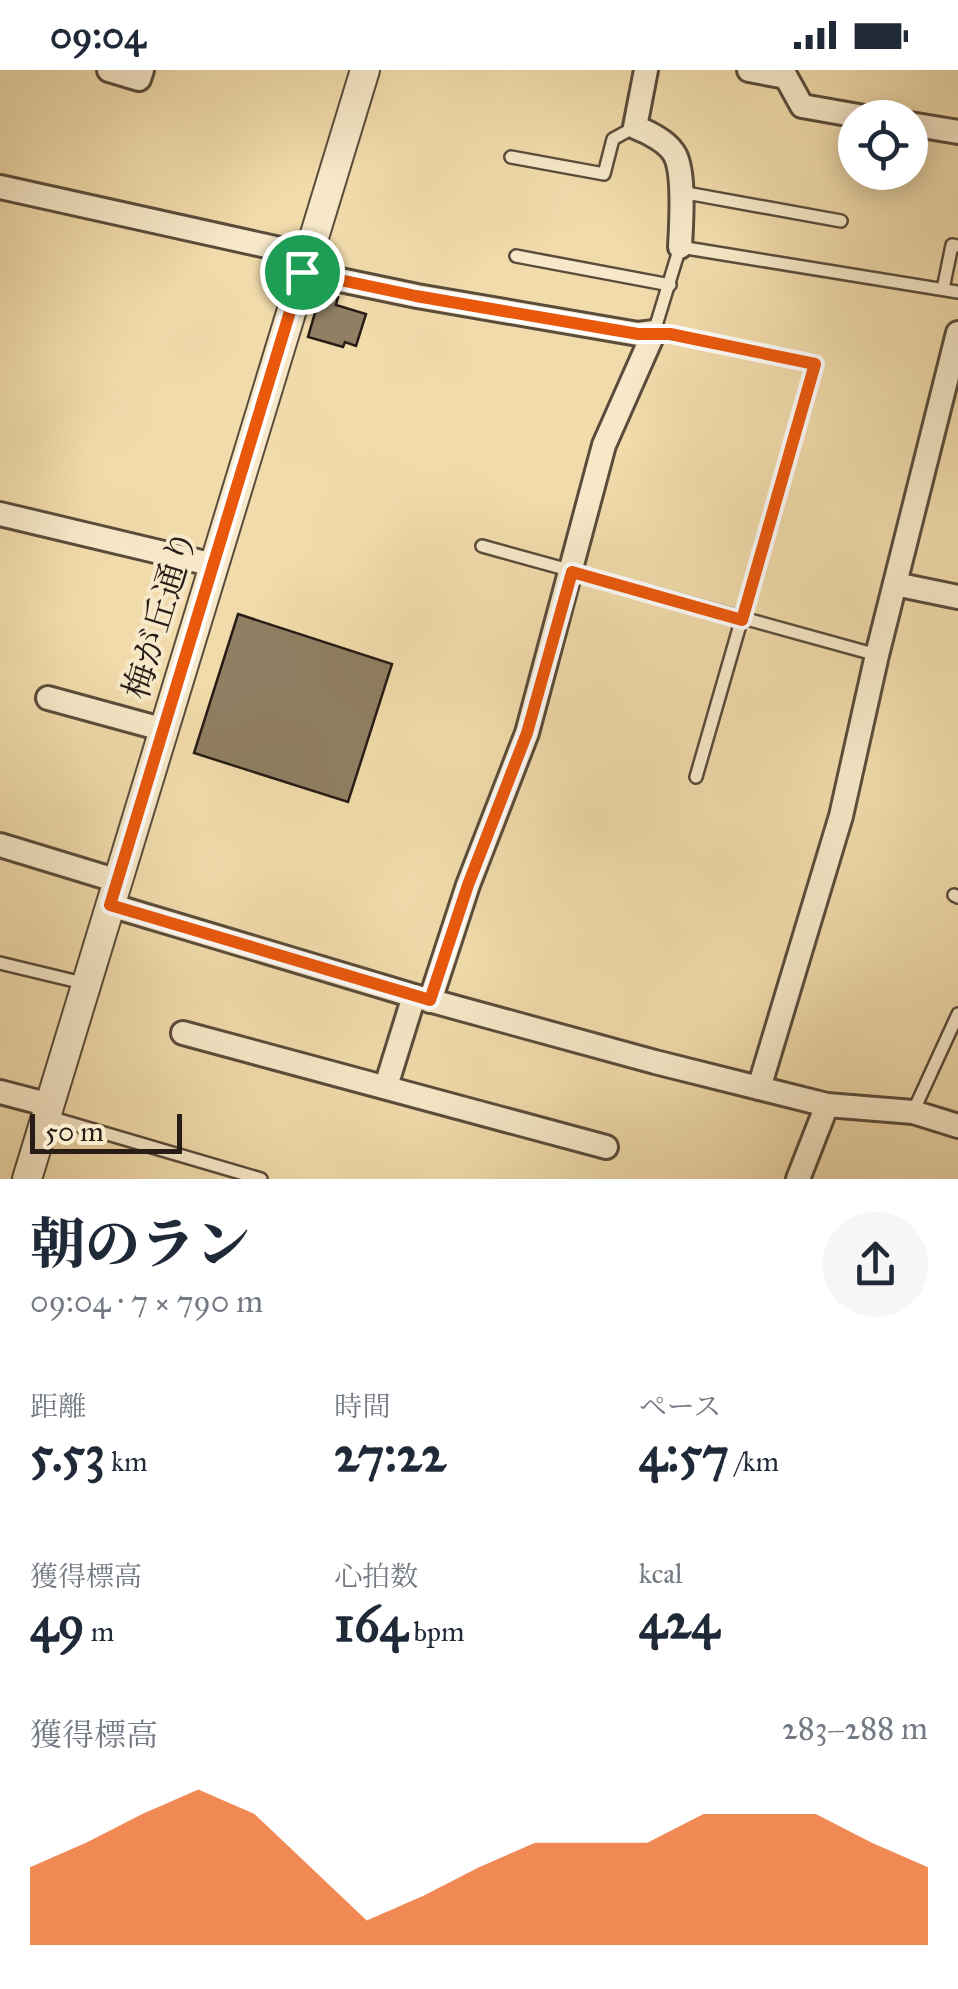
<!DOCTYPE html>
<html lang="ja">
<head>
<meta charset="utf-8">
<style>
	:root { --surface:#fff; --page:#f6f6f7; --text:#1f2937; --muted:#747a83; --accent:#ea580c }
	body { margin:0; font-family:"IM FELL Great Primer","Noto Serif JP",serif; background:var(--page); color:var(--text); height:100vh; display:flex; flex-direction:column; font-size:38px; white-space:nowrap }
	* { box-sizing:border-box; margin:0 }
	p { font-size:32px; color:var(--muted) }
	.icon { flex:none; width:55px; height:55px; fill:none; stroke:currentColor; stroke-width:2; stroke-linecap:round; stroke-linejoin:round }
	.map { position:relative; height:1109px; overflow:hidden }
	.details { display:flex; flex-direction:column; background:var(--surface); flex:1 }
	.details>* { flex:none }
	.controls { position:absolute; left:838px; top:30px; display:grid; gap:20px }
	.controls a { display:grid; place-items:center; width:90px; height:90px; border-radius:50%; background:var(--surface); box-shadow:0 5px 25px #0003; font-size:50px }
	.scale { position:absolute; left:30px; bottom:25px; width:152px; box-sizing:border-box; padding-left:10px; border:5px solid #271c16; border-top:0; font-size:28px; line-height:35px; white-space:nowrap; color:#271c16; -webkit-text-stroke:8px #f6e8c8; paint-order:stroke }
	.pin { position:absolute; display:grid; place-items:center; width:85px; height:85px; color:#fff; margin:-42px; border:5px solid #fff; border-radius:50%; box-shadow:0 2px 10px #0007 }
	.round { display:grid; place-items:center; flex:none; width:105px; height:105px; border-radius:52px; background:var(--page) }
	.overview { display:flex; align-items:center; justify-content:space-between; height:170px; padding:0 30px }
	h1 { font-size:55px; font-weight:800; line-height:75px }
	.figures { display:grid; grid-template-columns:repeat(3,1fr); gap:15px; height:170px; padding:10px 30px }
	.figures div { display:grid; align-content:center }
	.figures b { font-size:50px; font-weight:800 }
	.figures small { font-size:28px; font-weight:400 }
	.figures p { font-size:28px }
	.chart { height:280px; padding:20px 30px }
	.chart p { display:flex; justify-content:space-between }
	.chart svg { width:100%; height:180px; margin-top:10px; fill:var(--accent); opacity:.7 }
	.status { display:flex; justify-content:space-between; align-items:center; height:70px; padding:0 50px; background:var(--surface); direction:ltr }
	.status svg { height:28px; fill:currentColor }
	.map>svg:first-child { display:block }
	.building { fill:#907f63; stroke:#271c16; stroke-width:2.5 }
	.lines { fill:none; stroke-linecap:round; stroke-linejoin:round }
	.service-casing { stroke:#5a4c3b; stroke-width:16 }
	.minor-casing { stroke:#5a4c3b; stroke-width:28 }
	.tertiary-casing { stroke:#5a4c3b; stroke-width:32 }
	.service { stroke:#f6e8c8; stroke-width:11 }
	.minor { stroke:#f6e8c8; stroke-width:22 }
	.tertiary { stroke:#f6e8c8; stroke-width:28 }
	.route-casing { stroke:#fff; stroke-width:20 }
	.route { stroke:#ea580c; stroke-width:12 }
	.labels { text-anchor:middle; stroke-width:8; stroke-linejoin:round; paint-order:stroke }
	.street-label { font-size:35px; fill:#271c16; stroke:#f6e8c8 }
</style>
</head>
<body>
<div class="status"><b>09:04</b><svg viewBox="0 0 49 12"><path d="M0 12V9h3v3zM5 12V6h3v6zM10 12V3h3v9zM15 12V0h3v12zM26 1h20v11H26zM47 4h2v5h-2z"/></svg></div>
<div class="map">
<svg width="958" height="1109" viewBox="0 0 958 1109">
	<rect width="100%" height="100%" fill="#f1dbab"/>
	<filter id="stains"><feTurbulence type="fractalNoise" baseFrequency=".002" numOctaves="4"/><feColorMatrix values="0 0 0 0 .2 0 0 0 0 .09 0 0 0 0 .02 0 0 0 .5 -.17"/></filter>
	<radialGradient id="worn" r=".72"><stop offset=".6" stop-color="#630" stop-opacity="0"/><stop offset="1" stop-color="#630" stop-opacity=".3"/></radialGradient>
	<g class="building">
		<path d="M 321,222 L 338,227 L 336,235 L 366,244 L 356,276 L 345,272 L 343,277 L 308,267 Z"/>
		<path d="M 238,544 L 392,594 L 348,732 L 194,683 Z"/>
	</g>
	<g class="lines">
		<g class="service-casing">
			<g id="service">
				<path d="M 511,87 L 604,104 L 613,69 L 635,57"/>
				<path d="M 681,122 L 841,151"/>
				<path d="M 516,186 L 670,215"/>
				<path d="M 943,219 L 952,175 L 958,176"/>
				<path d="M 482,476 L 877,585"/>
				<path d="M 696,707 L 815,295 L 654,262 L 680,177 L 958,222"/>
				<path d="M 954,825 L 958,827"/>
				<path d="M 0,893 L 87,914"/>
				<path d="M 913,1042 L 958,944"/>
				<path d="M 46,1046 L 261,1109"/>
			</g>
		</g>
		<g class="minor-casing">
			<g id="minor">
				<path d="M 109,0 L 139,9 L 142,0"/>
				<path d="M 646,0 L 635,57 C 648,62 668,72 675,85 C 685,104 681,155 680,177"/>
				<path d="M 749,0 L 786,7 L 802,36 L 870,48"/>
				<path d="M 910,54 L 958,62"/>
				<path d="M 0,117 L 307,185"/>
				<path d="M 302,202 L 417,226 L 638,264 L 654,262 L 604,375 L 527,663 L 468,815 L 430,931"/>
				<path d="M 0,444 L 214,495"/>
				<path d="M 895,514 L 958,527"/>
				<path d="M 48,628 L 165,660"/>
				<path d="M 0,775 L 118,811"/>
				<path d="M 110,835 L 414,926 L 655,992 L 827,1035 L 913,1042 L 958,1056"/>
				<path d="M 183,963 L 606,1077"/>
				<path d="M 386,1016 L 414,926"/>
				<path d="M 759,1018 L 841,746 L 877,585 L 958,263"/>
				<path d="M 0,1022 L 50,1035"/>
				<path d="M 798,1109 L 827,1035"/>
			</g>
		</g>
		<g class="tertiary-casing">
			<path id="tertiary" d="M 27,1109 L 365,0"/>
		</g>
		<use href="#service" class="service"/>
		<use href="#minor" class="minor"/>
		<use href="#tertiary" class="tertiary"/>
	</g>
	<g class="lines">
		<g class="route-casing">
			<path id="route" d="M 302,202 L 416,226 L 638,264 L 670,264 L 815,294 L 742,550 L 572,502 L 527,663 L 468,815 L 430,930 L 110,835 Z"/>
		</g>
		<use href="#route" class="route"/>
	</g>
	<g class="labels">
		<g class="street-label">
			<text transform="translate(160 544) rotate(-73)" y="12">梅が丘通り</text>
		</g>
	</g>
	<rect width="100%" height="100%" filter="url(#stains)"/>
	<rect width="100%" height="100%" fill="url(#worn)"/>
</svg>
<div class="controls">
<a><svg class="icon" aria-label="locate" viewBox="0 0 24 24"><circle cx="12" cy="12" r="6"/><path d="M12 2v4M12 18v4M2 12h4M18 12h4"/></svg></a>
</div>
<div class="scale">50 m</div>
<div class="pin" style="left:302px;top:202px;background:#1e9e55"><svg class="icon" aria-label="arrive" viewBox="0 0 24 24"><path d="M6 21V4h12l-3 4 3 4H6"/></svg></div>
</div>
<section class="details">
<div class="overview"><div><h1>朝のラン</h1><p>09:04 · 7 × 790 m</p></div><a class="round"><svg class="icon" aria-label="share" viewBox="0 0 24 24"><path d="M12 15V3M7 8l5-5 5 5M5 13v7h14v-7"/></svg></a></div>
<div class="figures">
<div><p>距離</p><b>5.53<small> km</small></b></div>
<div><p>時間</p><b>27:22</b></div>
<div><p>ペース</p><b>4:57<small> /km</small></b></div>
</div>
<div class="figures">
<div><p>獲得標高</p><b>49<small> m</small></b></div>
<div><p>心拍数</p><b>164<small> bpm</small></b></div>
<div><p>kcal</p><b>424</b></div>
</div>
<div class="chart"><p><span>獲得標高</span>283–288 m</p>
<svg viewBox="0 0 160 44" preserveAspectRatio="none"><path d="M0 44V25L10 19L20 12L30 6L40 12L50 25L60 38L70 32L80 25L90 19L100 19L110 19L120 12L130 12L140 12L150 19L160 25V44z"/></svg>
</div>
</section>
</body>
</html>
